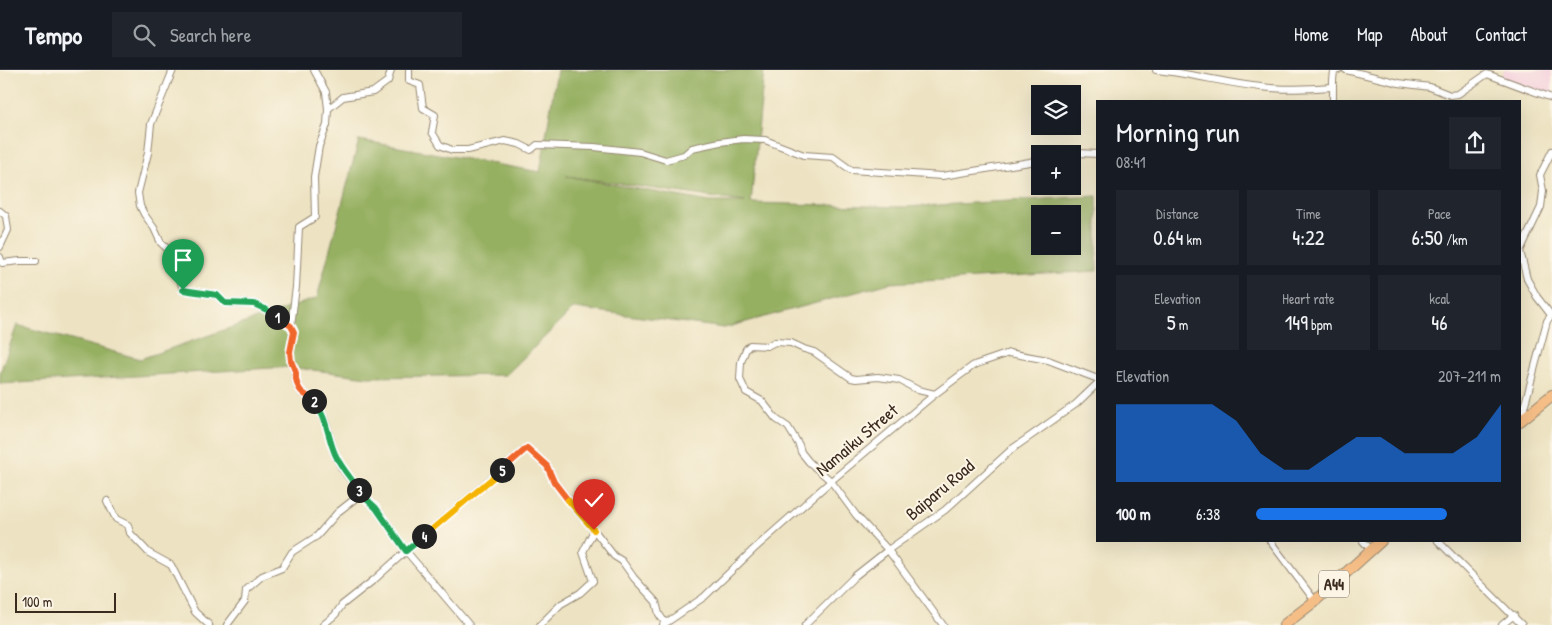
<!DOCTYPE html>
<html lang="en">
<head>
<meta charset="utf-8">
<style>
	:root { --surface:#171b24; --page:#20242c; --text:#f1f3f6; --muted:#9ea1a6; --line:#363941; --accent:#1a73e8 }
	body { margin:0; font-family:"Patrick Hand",sans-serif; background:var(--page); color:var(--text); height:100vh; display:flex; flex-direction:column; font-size:19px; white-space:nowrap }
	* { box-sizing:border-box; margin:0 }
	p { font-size:16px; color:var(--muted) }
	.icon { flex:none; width:28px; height:28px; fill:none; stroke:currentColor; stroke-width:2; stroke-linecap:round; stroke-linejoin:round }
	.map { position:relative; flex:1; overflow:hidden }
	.drawer { position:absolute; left:1096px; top:30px; width:425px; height:442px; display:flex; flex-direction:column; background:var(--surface); border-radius:0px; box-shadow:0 5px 20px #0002 }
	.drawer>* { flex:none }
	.controls { position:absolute; left:1031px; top:15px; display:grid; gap:10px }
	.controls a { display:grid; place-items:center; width:50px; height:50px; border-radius:0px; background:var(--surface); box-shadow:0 5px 20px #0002; font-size:25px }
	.scale { position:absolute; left:15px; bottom:12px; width:101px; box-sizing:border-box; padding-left:5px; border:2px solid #3b2a1e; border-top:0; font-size:14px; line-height:18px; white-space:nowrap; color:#3b2a1e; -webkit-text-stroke:4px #fcf5e5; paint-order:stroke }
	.pin { position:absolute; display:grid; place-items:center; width:42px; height:42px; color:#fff; margin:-51px -21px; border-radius:50% 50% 50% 0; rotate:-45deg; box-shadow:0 0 5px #0007 }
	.pin .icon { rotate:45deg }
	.km { position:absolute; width:25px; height:25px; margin:-12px; border-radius:50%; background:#222; color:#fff; font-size:14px; line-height:25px; text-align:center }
	.round { display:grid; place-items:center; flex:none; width:52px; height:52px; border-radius:0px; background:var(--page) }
	.headline { display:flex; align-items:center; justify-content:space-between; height:85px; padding:0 20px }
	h1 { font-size:28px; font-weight:600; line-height:38px }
	.figures { display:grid; grid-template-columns:repeat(3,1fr); gap:8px; height:85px; padding:5px 20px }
	.figures div { display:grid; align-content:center; border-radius:0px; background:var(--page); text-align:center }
	.figures b { font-size:21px; font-weight:600 }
	.figures small { font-size:14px; font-weight:400 }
	.figures p { font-size:14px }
	.chart { height:140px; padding:10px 20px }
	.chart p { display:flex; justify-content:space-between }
	.chart svg { width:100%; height:90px; margin-top:5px; fill:var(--accent); opacity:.7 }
	ul { padding:0 20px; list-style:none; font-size:16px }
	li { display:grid; grid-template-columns:80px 60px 1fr; align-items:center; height:38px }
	li i { height:12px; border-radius:6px; background:var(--accent) }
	header { display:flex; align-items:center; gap:30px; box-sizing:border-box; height:70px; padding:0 25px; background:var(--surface); border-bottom:1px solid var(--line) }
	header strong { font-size:24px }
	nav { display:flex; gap:28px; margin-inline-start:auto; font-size:18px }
	.search { width:350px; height:45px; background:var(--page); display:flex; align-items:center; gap:12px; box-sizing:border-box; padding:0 18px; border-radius:0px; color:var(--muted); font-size:19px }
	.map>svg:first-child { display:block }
	.built { fill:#f4cfdd }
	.forest { fill:#96b062; stroke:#686d40; fill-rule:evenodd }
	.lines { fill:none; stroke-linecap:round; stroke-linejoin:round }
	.minor-casing { stroke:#948670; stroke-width:8 }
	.primary-casing { stroke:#948670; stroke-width:12 }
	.minor { stroke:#fff; stroke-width:6 }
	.primary { stroke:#f6be87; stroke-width:10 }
	.split-1-casing { stroke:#fff; stroke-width:10 }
	.split-2-casing { stroke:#fff; stroke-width:10 }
	.split-3-casing { stroke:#fff; stroke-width:10 }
	.split-4-casing { stroke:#fff; stroke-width:10 }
	.split-5-casing { stroke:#fff; stroke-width:10 }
	.split-6-casing { stroke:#fff; stroke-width:10 }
	.split-7-casing { stroke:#fff; stroke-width:10 }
	.split-1 { stroke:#22a559; stroke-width:6 }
	.split-2 { stroke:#f0652b; stroke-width:6 }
	.split-3 { stroke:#22a559; stroke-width:6 }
	.split-4 { stroke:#22a559; stroke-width:6 }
	.split-5 { stroke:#f5b400; stroke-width:6 }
	.split-6 { stroke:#f0652b; stroke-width:6 }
	.split-7 { stroke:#f5b400; stroke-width:6 }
	.labels { text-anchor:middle; stroke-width:4; stroke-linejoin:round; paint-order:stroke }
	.shield { fill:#fcf5e5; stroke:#75675a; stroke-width:1 }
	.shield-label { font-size:16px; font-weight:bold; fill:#3b2a1e }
	.street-label { font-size:18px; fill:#3b2a1e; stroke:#fcf5e5 }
</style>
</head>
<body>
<header>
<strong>Tempo</strong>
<div class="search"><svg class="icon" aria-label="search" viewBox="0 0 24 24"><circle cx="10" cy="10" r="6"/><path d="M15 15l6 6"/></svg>Search here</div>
<nav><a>Home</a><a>Map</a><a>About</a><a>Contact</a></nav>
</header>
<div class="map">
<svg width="1552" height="555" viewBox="0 0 1552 555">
	<rect width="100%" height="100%" fill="#fcf5e5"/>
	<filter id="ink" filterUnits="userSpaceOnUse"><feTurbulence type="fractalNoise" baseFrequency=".02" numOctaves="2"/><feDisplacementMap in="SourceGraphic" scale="10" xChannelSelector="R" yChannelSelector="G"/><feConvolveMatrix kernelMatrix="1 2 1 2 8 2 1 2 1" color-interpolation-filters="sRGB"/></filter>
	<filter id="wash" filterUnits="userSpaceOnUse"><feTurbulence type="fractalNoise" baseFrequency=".0096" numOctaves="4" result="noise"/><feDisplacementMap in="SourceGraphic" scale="20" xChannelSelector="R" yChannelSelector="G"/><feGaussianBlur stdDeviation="1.12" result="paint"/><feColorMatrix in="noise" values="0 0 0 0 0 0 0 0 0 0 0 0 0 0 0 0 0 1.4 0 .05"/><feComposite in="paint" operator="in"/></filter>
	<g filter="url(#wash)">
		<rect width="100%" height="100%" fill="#ede3c3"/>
		<path class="built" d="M 1504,0 L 1552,0 L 1552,26 L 1501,8 Z"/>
		<path class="forest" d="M 557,0 L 764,0 L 751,133 L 904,137 L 1097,126 L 1097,201 L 890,213 L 724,258 L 574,238 L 506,305 L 368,307 L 289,297 L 0,314 L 0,303 L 17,255 L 140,289 L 317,228 L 359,70 L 540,102 ZM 566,106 L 567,106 L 745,132 L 710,132 ZM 1040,144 L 1072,144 L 1072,176 L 1040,176 Z"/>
	</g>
	<g filter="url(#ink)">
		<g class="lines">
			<g class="minor-casing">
				<g id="minor">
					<path d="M 173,0 L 151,54 L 148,83 L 138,123 L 140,136 L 144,144 L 154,158 L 161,173 L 173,184 L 183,220 L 217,225 L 225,233 L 254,234 L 267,240 L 291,256"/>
					<path d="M 314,0 L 326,22 L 328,39 L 327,55 L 319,76 L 314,107 L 315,147 L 299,157 L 296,217 L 291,256 C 296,266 290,274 290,284 C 290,291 293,297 296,303 L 295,306 L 297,315 L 302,323 L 310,327 L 325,349 L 334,382 L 341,397 L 361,424 L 376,438 L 406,481 L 469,555"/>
					<path d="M 409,0 L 409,11 L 420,15 L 423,38 L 435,45 L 432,62 L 440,75 L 452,80 L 468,80 L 505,71 L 519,74 L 531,80 L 537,75 L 594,77 L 640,82 L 666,90 L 684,85 L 692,78 L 720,72 L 743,69 L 765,70 L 804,85 L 833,87 L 851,100 L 942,106 L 1030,92 L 1040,88"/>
					<path d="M 1156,0 C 1195,4 1232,15 1271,18 C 1291,20 1312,18 1332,17"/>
					<path d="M 1346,0 L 1399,13 L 1430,17 L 1450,25 L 1458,24 L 1487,4 L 1552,28"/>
					<path d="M 1333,31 L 1333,10 L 1334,1 L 1338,0"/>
					<path d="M 328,39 L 343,27 L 373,22 L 388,11 L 391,0"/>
					<path d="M 1051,84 L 1056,82 L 1098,84"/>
					<path d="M 0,141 L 6,146 L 8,160 L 0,177"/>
					<path d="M 0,187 L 2,193 L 20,191 L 36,191"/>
					<path d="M 1551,245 L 1537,227 L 1527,209 L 1520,181 L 1541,137 L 1543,121 L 1540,105 L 1552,81"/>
					<path d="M 935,324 L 918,320 L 899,310 L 878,307 L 856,309 L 851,308 L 814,282 L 804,279 L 791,273 L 775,272 L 767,276 L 750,275 L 746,279 L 741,292 L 740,309 L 746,322 L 762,331 L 776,349 L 788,357 L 799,375 L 801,382 L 809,392 L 831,411 L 856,445 L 888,480 L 943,555"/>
					<path d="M 1521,349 L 1547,251 L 1552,244"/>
					<path d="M 107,431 L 116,449 L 128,455 L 130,463 L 149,483 L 171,495 L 195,542 L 209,555"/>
					<path d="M 594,460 L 614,486 L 622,491 L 634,508 L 656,532 L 659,544 L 665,553"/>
					<path d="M 1270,471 L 1315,531"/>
					<path d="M 1363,471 L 1371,480"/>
					<path d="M 1438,471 L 1522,555"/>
					<path d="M 227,555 L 245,531 L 246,520 L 262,506 L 282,498 L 292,482 L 317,466 L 338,442 L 361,424"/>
					<path d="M 323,555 L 335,545 L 342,535 L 375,509 L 406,481 L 527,378 L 547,396 L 554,412 L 594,460 L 583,482 L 593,511 L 580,523 L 561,534 L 540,555"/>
					<path d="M 663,555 L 704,527 L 754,479 L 831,411 L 935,324 L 974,295 L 1009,283 L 1048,290 L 1098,309"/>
					<path d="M 805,555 L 855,506 L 888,480 L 945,440 L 1012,379 L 1076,334 L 1098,313"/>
					<path d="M 1502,555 L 1514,545"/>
				</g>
			</g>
			<g class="primary-casing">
				<g id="primary">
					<path d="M 1520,351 L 1552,325"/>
					<path d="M 1284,555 L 1315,531 L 1381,471"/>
				</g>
			</g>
			<use href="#minor" class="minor"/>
			<use href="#primary" class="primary"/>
		</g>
	</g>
	<g class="lines" filter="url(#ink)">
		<g class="split-1-casing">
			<path id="split-1" d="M 183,220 L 217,225 L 225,233 L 254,234 L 267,240 L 277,247"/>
		</g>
		<g class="split-2-casing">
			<path id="split-2" d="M 277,247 L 291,256 L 294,262 L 290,282 L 291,291 L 296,303 C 295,310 298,319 303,323 C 307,326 310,327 314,331"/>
		</g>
		<g class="split-3-casing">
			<path id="split-3" d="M 314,331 C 327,347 327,365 335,384 C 341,398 351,408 359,420"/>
		</g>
		<g class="split-4-casing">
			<path id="split-4" d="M 359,420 L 361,424 L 376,438 L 406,481 L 424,466"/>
		</g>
		<g class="split-5-casing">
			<path id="split-5" d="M 424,466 L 502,400"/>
		</g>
		<g class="split-6-casing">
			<path id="split-6" d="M 502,400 L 527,378 L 547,396 L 554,412 L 568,430"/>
		</g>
		<g class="split-7-casing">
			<path id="split-7" d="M 568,430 L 594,460"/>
		</g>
		<use href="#split-1" class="split-1"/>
		<use href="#split-2" class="split-2"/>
		<use href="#split-3" class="split-3"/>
		<use href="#split-4" class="split-4"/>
		<use href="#split-5" class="split-5"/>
		<use href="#split-6" class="split-6"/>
		<use href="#split-7" class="split-7"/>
	</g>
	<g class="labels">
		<rect class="shield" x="1319" y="500.5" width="30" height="27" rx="4"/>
		<g class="shield-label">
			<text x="1334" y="520">A44</text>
		</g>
		<g class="street-label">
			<text transform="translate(857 370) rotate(-40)" y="6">Namaiku Street</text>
			<text transform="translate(940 420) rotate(-40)" y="6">Baiparu Road</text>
		</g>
	</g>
</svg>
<div class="controls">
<a><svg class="icon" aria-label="layers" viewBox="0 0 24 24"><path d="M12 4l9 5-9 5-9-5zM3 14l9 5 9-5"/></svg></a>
<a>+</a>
<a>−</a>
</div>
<div class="scale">100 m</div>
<div class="pin" style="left:183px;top:220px;background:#1e9e55"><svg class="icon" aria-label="arrive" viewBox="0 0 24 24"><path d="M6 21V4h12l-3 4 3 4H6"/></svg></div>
<div class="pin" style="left:594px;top:460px;background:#d93025"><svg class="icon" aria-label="check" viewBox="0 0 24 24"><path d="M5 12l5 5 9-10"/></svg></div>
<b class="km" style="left:277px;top:247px">1</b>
<b class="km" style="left:314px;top:331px">2</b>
<b class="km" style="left:359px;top:420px">3</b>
<b class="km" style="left:424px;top:466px">4</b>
<b class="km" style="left:502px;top:400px">5</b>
<section class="drawer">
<div class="headline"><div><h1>Morning run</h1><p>08:41</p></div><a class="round"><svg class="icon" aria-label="share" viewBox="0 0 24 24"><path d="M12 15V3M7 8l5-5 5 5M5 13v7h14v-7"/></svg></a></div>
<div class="figures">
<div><p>Distance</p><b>0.64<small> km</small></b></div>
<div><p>Time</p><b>4:22</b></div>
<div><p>Pace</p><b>6:50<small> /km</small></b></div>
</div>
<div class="figures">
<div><p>Elevation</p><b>5<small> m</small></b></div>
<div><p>Heart rate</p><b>149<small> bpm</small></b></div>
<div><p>kcal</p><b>46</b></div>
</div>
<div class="chart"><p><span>Elevation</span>207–211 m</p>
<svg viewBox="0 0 160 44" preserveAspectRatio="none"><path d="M0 44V6L10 6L20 6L30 6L40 6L50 14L60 30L70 38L80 38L90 30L100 22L110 22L120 30L130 30L140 30L150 22L160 6V44z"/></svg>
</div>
<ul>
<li><b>100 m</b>6:38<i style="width:78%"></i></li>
</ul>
</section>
</div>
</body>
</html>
